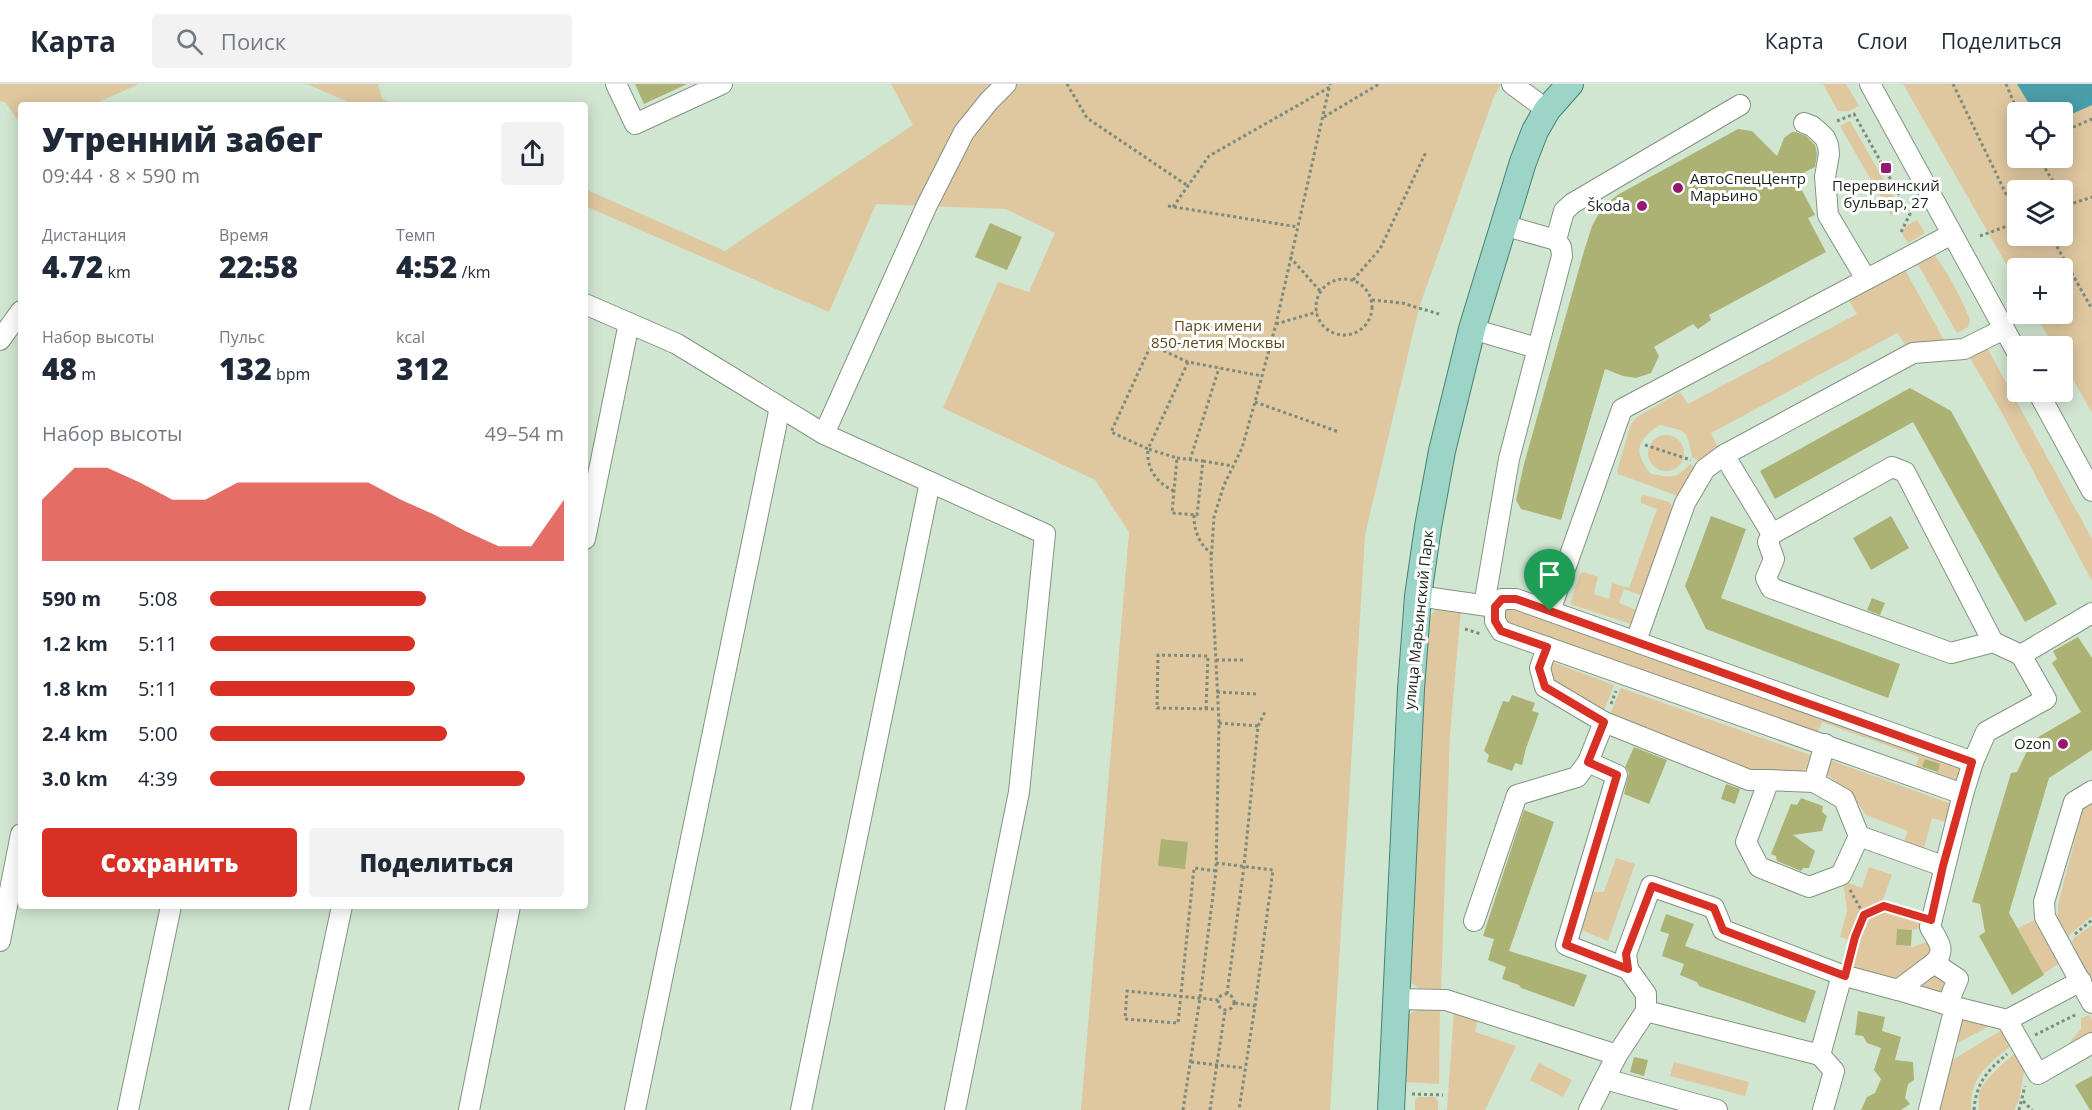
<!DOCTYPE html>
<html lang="ru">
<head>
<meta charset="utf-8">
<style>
	:root { --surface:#fff; --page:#f2f2f3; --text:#1f2937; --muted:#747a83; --line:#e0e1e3; --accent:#d93025 }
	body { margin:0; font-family:"Open Sans",sans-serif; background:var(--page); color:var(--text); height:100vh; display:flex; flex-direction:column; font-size:22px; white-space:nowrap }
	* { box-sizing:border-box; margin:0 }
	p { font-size:20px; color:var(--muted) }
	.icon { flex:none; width:33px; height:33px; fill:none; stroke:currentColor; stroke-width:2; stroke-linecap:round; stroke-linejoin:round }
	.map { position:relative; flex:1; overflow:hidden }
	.drawer { position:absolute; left:18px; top:18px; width:570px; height:807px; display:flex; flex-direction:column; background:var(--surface); border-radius:6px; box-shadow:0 3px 15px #0003 }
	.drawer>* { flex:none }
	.fabs { position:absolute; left:2007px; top:18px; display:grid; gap:12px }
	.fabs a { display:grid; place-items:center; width:66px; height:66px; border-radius:6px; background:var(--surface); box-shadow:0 3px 15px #0003; font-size:30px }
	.pin { position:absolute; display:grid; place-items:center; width:51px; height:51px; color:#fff; margin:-62px -26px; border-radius:50% 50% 50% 0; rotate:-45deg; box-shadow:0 0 6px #0007 }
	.pin .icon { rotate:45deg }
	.round { display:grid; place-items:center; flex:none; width:63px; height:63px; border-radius:6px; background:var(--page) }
	.overview { display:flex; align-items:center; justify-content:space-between; height:102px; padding:0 24px }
	h1 { font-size:33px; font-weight:800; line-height:45px }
	.figures { display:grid; grid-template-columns:repeat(3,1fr); gap:9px; height:102px; padding:6px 24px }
	.figures div { display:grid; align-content:center }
	.figures b { font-size:30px; font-weight:800 }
	.figures small { font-size:16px; font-weight:400 }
	.figures p { font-size:16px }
	.chart { height:168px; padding:12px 24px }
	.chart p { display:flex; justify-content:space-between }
	.chart svg { width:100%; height:108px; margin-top:6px; fill:var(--accent); opacity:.7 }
	.button { display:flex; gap:12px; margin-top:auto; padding:12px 24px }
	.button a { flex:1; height:69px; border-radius:6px; background:var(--accent); color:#fff; font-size:24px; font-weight:800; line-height:69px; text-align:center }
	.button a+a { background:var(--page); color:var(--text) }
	ul { padding:0 24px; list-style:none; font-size:20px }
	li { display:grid; grid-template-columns:96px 72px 1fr; align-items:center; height:45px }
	li i { height:15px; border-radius:8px; background:var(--accent) }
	header { display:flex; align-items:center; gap:36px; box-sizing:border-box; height:84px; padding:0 30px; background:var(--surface); border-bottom:2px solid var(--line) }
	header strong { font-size:28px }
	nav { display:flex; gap:33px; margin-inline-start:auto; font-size:21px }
	.search { width:420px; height:54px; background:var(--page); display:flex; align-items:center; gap:15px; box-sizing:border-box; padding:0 21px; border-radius:6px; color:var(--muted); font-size:22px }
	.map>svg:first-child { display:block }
	.green { fill:#dfc7a0; fill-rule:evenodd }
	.water { fill:#4a9dab }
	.building { fill:#acb274 }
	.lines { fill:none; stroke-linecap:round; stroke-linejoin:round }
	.minor-casing { stroke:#829481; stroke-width:22 }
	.major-casing { stroke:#448373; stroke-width:28 }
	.path { stroke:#7c8b7c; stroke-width:3; stroke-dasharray:3 3; stroke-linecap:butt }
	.minor { stroke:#fff; stroke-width:20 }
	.major { stroke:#9cd4c8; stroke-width:26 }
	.route-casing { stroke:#fff; stroke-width:12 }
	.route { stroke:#d93025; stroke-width:8 }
	.poi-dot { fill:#951770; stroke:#fff; stroke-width:2 }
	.labels { text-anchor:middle; stroke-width:6; stroke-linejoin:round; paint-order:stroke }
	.poi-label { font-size:15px; fill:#1b231b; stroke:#fff; text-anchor:end }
	.park-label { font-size:15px; fill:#5e471b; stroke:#fff }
	.street-label { font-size:15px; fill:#1b231b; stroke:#fff }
</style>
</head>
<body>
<header>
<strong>Карта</strong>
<div class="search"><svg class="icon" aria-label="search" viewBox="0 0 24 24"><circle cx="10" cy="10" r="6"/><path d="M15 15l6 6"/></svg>Поиск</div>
<nav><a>Карта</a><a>Слои</a><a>Поделиться</a></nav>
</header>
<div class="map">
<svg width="2092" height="1026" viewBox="0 0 2092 1026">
	<rect width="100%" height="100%" fill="#d1e6d1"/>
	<g class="green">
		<path d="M 0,0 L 139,0 L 92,21 L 21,21 L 21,41 L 6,19 L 0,17 Z"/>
		<path d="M 307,0 L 378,0 L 382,15 L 396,21 L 355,21 Z"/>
		<path d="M 891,0 L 1501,0 L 1493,15 L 1419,224 L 1365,451 L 1330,1026 L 1081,1026 L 1129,448 L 1095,396 L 943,324 L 998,198 L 1029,208 L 1055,149 L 1006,125 L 876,120 L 829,228 L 585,122 L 585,105 L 725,167 L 913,41 Z"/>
		<path d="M 1823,0 L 1846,0 L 1859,22 L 1849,27 L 1838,27 Z"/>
		<path d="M 1903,0 L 2092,0 L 2092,329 L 2063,278 L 2062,262 L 2054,262 L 2035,230 L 2062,230 L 2062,184 L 2018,184 L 2017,199 ZM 2018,28 L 2062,28 L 2062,74 L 2018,74 ZM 2018,106 L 2062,106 L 2062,152 L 2018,152 Z"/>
		<path d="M 1850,37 L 1901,126 L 1891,131 L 1840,42 Z"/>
		<path d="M 1917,136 L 1925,149 L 1908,159 L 1901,148 L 1908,141 Z"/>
		<path d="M 1931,169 C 1943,177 1965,222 1970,236 L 1968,243 L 1957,249 L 1916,177 Z"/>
		<path d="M 1904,184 L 1944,256 L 1906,261 L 1897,249 L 1711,349 L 1718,363 L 1717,367 L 1701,378 L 1692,373 C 1687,345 1687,347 1659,341 C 1636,358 1633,367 1651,390 C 1671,393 1676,396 1690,380 L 1697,384 L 1678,412 L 1618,390 L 1617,387 L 1631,340 L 1637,333 L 1680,308 L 1688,320 L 1857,230 L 1849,216 Z"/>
		<path d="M 1985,260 L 2092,455 L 2092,497 L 2001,327 L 1966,267 Z"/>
		<circle cx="1666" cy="369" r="18"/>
		<path d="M 1644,411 L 1669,418 L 1674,425 L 1647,509 L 1640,511 L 1624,505 L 1619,519 L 1639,527 L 1634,541 L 1570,520 L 1580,490 L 1584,488 L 1598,493 L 1594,510 L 1609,515 L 1612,499 L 1629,504 L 1657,425 L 1641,419 L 1641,413 Z"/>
		<path d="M 1508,519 L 1964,680 L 1956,702 L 1935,694 L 1940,681 L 1926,675 L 1920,688 L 1914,687 L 1919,673 L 1822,638 L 1816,651 L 1509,545 L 1499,528 Z"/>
		<path d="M 1440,524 L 1461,525 L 1450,650 L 1441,907 L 1422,906 L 1408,897 L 1409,810 L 1429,534 L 1434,527 Z"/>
		<path d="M 1549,577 L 1614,601 L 1603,630 L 1549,600 Z"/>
		<path d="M 1621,604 L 1813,672 L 1810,683 L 1798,688 L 1744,686 L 1609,632 Z"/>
		<path d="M 1832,677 L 1952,720 L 1946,738 L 1932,734 L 1923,768 L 1903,760 L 1908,747 L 1866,731 L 1851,709 L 1825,689 L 1828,678 Z"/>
		<path d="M 2092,716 L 2092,832 L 2068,852 L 2058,834 L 2058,821 L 2083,724 Z"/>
		<path d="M 1616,774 L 1635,780 L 1608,857 L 1574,843 L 1585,808 L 1604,808 Z"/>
		<path d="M 1869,783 L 1892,791 L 1882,818 L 1897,824 L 1894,827 L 1923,839 L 1924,844 L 1912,846 L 1896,861 L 1913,863 L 1929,857 L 1933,864 L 1930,873 L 1897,895 L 1849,884 L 1858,859 L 1840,853 L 1847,827 L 1843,797 L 1862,804 Z"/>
		<path d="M 2037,835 L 2059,877 L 2058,880 L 2043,890 L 2018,844 Z"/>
		<path d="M 2092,841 L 2092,894 L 2088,893 L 2072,858 L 2074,854 Z"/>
		<path d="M 1936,891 L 1949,896 L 1948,911 L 1917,903 Z"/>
		<path d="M 1422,925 L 1440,925 L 1439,1000 L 1404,998 L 1407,933 L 1412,928 Z"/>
		<path d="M 1454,927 L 1478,935 L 1475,948 L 1516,962 L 1485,1026 L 1447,1026 Z"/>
		<path d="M 1960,931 L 1997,938 L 1952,962 Z"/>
		<path d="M 2089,931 L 2092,936 L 2092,951 L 2071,962 L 2069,959 L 2081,945 L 2081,934 Z"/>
		<path d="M 2005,944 L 2014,959 C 1989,981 1970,990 1971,1026 L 1935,1026 L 1949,978 Z"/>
		<path d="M 2019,966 L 2026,977 L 2019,1016 L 2014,1026 L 1979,1026 C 1979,1021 1978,1016 1979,1011 C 1982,996 2007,976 2019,966 Z"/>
		<path d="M 1674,978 L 1749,998 L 1745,1012 L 1670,992 Z"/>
		<path d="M 1539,979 L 1572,996 L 1563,1013 L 1530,996 Z"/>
		<path d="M 1418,1013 L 1435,1013 L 1438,1018 L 1438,1026 L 1415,1026 L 1415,1016 Z"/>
	</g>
	<path class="water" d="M 2017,0 L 2092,0 L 2092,21 L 2063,34 L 2062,28 L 2034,28 Z"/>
	<g class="building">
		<path d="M 635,0 L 687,0 L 644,20 Z"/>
		<path d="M 1738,45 L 1752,47 L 1777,72 L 1784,54 L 1792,48 L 1796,48 L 1806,52 L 1815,61 L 1817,70 L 1815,83 L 1795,93 L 1815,131 L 1808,134 L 1826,168 L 1709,231 L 1711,236 L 1698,245 L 1693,240 L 1654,263 L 1659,272 L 1651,289 L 1636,294 L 1623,292 L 1605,285 L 1561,436 L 1521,425 L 1516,416 L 1524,380 L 1584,167 L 1592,142 L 1603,122 L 1619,110 Z"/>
		<path d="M 990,139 L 1022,153 L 1007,186 L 975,173 Z"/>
		<path d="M 1910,304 L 1951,327 L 2057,520 L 2025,538 L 1913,338 L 1775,415 L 1760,387 Z"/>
		<path d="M 1711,432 L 1746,445 L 1721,514 L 1900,580 L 1888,614 L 1706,545 L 1685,502 Z"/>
		<path d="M 1891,432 L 1909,464 L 1871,486 L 1853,454 Z"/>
		<path d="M 1872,514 L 1885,519 L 1880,531 L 1867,526 Z"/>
		<path d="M 2078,553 L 2092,574 L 2092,666 L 2049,694 L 2009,829 L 2044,891 L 2012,911 L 1979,852 L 1985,848 L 1980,820 L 1972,818 L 2011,689 L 2017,688 L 2027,667 L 2023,662 L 2081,628 L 2052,579 L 2057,575 L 2053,567 Z"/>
		<path d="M 1512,611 L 1535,619 L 1532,627 L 1539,629 L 1526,664 L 1522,681 L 1515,679 L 1512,687 L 1487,678 L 1489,671 L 1484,667 L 1503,617 L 1509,618 Z"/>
		<path d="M 1634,663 L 1667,676 L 1649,720 L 1624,710 L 1629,689 L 1625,683 Z"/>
		<path d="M 1925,675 L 1940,680 L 1938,688 L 1922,683 Z"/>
		<path d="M 1726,700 L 1740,705 L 1735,720 L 1721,715 Z"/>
		<path d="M 1801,714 L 1823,722 L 1822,728 L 1827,732 L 1822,747 L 1793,751 L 1815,767 L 1809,784 L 1803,784 L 1801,787 L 1777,777 L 1776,772 L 1771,770 L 1791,720 L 1797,721 Z"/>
		<path d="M 1524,726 L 1554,738 L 1509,867 L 1587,891 L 1574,923 L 1521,904 L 1519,901 L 1502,895 L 1506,883 L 1488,876 L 1494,855 L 1483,852 Z"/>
		<path d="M 1161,755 L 1188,758 L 1185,785 L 1158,782 Z"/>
		<path d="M 1666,830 L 1694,840 L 1685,862 L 1816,907 L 1805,939 L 1699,902 L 1697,898 L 1680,891 L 1684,880 L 1662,872 L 1669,850 L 1660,847 Z"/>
		<path d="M 1897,845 L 1912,846 L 1911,862 L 1896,861 Z"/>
		<path d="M 1858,927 L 1885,933 L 1882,947 L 1901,953 L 1895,976 L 1913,978 L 1914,996 L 1908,1000 L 1905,1014 L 1910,1020 L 1901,1026 L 1861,1026 L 1867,1013 L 1875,1009 L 1881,995 L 1874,986 L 1881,964 L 1867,959 L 1863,952 L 1855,951 Z"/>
		<path d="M 1634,973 L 1648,976 L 1644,992 L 1630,988 Z"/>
		<path d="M 2092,992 L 2092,1026 L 2090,1026 L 2075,1001 Z"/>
	</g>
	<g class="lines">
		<g class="minor-casing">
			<g id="minor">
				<path d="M 616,0 L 635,40 L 722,0"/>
				<path d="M 1512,0 L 1547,26"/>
				<path d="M 1870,0 L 2018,270"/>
				<path d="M 1804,39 L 1812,42 L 1819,48 L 1825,54 L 1828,61 L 1829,70 L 1825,93 L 1828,131 L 1866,195"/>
				<path d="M 1556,156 L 1564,127 L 1573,119 L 1740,21"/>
				<path d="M 585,220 L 677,260 L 824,350 L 1045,450 L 1019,708 L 955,1026"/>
				<path d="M 1472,245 L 1537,264"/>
				<path d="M 0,256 L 21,227"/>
				<path d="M 2038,308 L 2092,407"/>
				<path d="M 824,350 L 927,121 L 964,48 L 989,17 L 1006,0"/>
				<path d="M 1724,371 L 1772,450 L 1892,383 L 1905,388 L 1993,558 L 2021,571"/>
				<path d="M 1772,450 L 1768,458 L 1774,475 L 1766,494 L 1771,504 L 1951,569 L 1993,558"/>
				<path d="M 585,455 L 629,239"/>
				<path d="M 1418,512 L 1495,523"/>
				<path d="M 1484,521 L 1509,375 L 1562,172 L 1561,163 L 1556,156 L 1503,141"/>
				<path d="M 1550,527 L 1622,325 L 1952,150"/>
				<path d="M 1636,557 L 1685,419 L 1705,385 L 1724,371 L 1913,269 L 1964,265 L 2004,245"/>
				<path d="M 1547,563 L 1540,584 L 1545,603 L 1604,638 L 1749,696 L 1769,696"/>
				<path d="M 1825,660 L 1814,698 L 1844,715 L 1859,752 L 1943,782"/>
				<path d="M 1588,678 L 1617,691 L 1566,861 L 1628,885"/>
				<path d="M 1814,698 L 1769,696 L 1746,758 L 1759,783 L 1809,803 L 1841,791 L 1859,752"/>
				<path d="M 2092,707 L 2074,718 L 2044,818 L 2045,833 L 2092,919"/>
				<path d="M 1963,710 L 1501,547 L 1495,537 L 1495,523 L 1502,515 L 1516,515 L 1973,678"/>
				<path d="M 1474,837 L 1517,711 L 1577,693 L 1588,678 L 1604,638"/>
				<path d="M 0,857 L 21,750"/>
				<path d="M 1898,906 L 1934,879"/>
				<path d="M 1395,915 L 1446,916 L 1617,971"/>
				<path d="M 1947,921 L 1958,895 L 1934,879 C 1947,866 1938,857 1930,843 L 1963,710 L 1973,678 L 1986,648 L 2046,615 L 2021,571 L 2092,529"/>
				<path d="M 1955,923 L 2007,936 L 2081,897"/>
				<path d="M 1646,927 L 1820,971 L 1842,891"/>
				<path d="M 2007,936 L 2038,990 L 2092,959"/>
				<path d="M 1820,971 L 1834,987 L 1823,1026"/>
				<path d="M 1605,995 L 1717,1026"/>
				<path d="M 128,1026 L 171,822"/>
				<path d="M 299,1026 L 342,822"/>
				<path d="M 469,1026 L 510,822"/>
				<path d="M 635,1026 L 780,323"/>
				<path d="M 801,1026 L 930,398"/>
				<path d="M 1589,1026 L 1617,971 L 1646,927 L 1646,910 L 1628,885 L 1626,870 L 1651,802 L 1714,824 L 1723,846 L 1842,891 L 1898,906 L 1955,923 L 1929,1026"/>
			</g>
		</g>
		<g class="major-casing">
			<path id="major" d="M 1391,1026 L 1411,605 L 1418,512 L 1428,443 L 1442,367 L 1472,245 L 1523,78 L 1535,47 L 1547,26 L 1570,0"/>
		</g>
		<g class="path">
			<path d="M 1067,0 L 1087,34 L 1188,102"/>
			<path d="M 1953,0 L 2006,110 L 2018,121"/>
			<path d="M 2006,0 L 2018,28"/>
			<path d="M 1324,33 L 1379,0"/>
			<path d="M 1837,37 L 1854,30 L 1910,130 L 1901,148"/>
			<path d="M 2062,48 L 2092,35"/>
			<path d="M 2039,74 L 2058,106"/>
			<path d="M 1168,122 L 1298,143"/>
			<path d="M 1173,123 L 1209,72 L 1330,3"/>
			<path d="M 2062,123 L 2092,113"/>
			<path d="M 1980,152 L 2018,138"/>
			<path d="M 2051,152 L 2092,225"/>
			<path d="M 1290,173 L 1321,208"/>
			<circle cx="1344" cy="223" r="28"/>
			<path d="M 1353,196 L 1380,165 L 1426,68"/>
			<path d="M 1372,216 L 1402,219 L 1439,230"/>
			<path d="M 1276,240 L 1317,228"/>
			<path d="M 1188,278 L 1148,365 L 1111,348 L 1151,261 L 1188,278 L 1262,292"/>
			<path d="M 1255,318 L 1339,348"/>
			<path d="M 1645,361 L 1691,376"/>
			<path d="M 1177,374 L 1203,377 L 1197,431 L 1172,429 Z"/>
			<path d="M 1190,376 L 1219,284"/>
			<path d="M 1203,377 L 1233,382"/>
			<path d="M 1174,407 C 1157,399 1146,385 1148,365 L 1177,374"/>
			<path d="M 1194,431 C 1194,447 1199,460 1212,470"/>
			<path d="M 1465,545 L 1481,550"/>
			<path d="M 1216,576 L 1243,576"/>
			<path d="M 1217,608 L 1256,610"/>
			<path d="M 1611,620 L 1616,607"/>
			<path d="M 1206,625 L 1208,572 L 1158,571 L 1157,624 L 1218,625"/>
			<path d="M 1219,639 L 1258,642"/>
			<path d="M 1216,779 L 1273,786 L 1255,922 L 1239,1026"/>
			<path d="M 1216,787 L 1194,784 L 1178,939 L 1125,935 L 1127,907 L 1218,916"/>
			<path d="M 1850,806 L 1864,831"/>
			<path d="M 2075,850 L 2092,836"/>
			<path d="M 1850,873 L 1864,831 L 1884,822 L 1914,831"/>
			<circle cx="1226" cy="918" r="8"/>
			<path d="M 1227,910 L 1244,782 L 1258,642 L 1265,628"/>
			<path d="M 1235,919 L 1255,922"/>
			<path d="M 2035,951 L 2077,930"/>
			<path d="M 1191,978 L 1245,984"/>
			<path d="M 1412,1010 L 1443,1011"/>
			<path d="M 2023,1017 L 2032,1026"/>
			<path d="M 1183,1026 L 1200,914 L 1216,787 L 1219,639 L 1211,478 L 1214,433 L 1224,401 L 1242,364 L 1255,318 L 1276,240 L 1330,0"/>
			<path d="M 1210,1026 L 1225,927"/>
			<path d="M 1974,1026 C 1976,999 1987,987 2007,970"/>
			<path d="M 2019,1026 L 2025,1002"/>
		</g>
		<use href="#minor" class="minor"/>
		<use href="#major" class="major"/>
	</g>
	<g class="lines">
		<g class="route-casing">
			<path id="route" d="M 1502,515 L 1516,515 L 1972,678 L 1943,782 L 1931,836 L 1884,822 L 1864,831 L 1855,853 L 1845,892 L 1723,846 L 1714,824 L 1652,802 L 1626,870 L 1628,885 L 1566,861 L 1617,691 L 1588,678 L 1604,638 L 1545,603 L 1539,584 L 1547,563 L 1501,547 L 1495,537 L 1495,523 Z"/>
		</g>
		<use href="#route" class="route"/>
	</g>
	<g class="poi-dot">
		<rect x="1880" y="78" width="12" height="12" rx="3"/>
		<circle cx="1678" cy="104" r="6"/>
		<circle cx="1642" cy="122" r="6"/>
		<circle cx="2063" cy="660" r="6"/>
	</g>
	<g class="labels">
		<g class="poi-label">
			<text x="1690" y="100" text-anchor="start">АвтоСпецЦентр<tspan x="1690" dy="17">Марьино</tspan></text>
			<text x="1886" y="107" text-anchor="middle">Перервинский<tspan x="1886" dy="17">бульвар, 27</tspan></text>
			<text x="1630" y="127">Škoda</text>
			<text x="2051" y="665">Ozon</text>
		</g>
		<g class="park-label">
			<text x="1218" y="247">Парк имени<tspan x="1218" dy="17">850-летия Москвы</tspan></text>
		</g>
		<g class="street-label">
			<text transform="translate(1419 536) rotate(-84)" y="5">улица Марьинский Парк</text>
		</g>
	</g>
</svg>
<div class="fabs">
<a><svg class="icon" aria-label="locate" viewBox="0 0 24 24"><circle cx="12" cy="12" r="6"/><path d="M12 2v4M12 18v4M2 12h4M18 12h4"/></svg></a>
<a><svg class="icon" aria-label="layers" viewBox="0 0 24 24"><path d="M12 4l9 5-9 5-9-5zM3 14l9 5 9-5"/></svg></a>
<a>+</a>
<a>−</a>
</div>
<div class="pin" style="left:1550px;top:527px;background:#1e9e55"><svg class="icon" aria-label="arrive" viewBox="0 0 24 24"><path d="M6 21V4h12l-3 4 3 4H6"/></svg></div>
<section class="drawer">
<div class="overview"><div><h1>Утренний забег</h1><p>09:44 · 8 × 590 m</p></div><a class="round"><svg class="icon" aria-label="share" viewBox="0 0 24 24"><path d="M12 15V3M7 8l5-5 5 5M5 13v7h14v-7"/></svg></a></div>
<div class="figures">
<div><p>Дистанция</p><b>4.72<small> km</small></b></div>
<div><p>Время</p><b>22:58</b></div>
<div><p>Темп</p><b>4:52<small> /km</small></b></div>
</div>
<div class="figures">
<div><p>Набор высоты</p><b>48<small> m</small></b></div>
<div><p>Пульс</p><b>132<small> bpm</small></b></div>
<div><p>kcal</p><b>312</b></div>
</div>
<div class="chart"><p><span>Набор высоты</span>49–54 m</p>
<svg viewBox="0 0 160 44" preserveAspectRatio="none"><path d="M0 44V19L10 6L20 6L30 12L40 19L50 19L60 12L70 12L80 12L90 12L100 12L110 19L120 25L130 32L140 38L150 38L160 19V44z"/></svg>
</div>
<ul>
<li><b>590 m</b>5:08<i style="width:61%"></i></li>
<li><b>1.2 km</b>5:11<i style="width:58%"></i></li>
<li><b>1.8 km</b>5:11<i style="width:58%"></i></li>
<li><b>2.4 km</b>5:00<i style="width:67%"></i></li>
<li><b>3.0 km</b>4:39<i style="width:89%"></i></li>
</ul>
<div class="button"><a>Сохранить</a><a>Поделиться</a></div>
</section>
</div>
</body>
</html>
